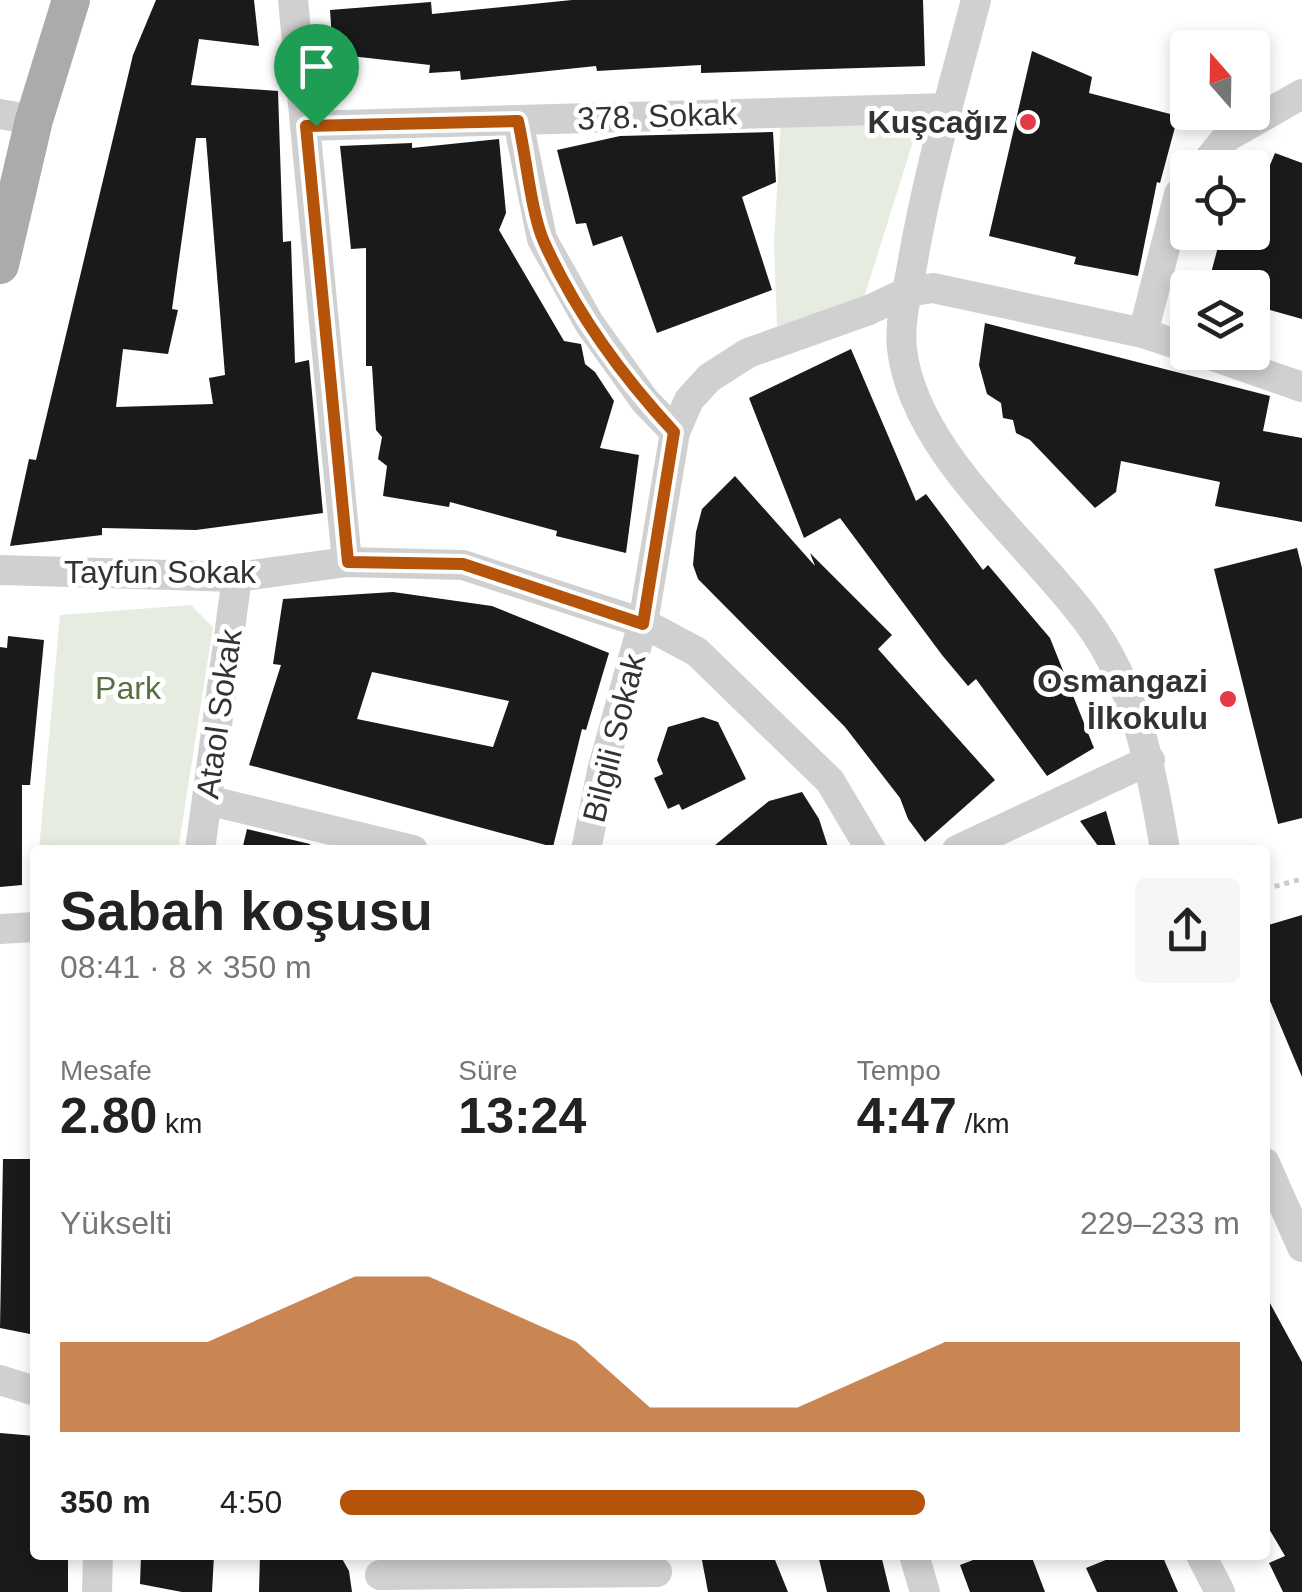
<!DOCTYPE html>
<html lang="tr">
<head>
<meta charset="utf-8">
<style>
	:root { --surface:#fff; --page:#f6f6f6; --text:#222; --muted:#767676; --accent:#b45309 }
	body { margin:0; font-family:Arial,sans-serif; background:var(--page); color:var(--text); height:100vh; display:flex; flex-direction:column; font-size:38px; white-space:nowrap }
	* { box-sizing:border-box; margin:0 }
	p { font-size:32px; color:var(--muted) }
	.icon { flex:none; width:55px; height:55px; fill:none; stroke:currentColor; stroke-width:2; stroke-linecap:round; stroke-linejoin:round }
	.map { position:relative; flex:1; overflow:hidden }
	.sheet { position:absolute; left:30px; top:845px; width:1240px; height:715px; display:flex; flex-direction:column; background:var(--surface); border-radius:10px; box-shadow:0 5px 15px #0003 }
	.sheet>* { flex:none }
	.needle { width:65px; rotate:340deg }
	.tools { position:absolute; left:1170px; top:30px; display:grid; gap:20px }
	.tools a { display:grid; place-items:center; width:100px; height:100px; border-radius:10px; background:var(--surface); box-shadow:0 5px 15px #0003; font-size:50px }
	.pin { position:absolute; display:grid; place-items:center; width:85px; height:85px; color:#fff; margin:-102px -42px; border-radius:50% 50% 50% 0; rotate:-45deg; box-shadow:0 0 10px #0007 }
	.pin .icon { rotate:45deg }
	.round { display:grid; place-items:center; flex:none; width:105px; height:105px; border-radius:10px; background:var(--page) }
	.summary { display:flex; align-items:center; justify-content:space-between; height:170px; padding:0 30px }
	h1 { font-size:55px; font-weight:800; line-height:75px }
	.stats { display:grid; grid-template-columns:repeat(3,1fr); gap:15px; height:170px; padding:10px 30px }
	.stats div { display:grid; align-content:center }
	.stats b { font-size:50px; font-weight:800 }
	.stats small { font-size:28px; font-weight:400 }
	.stats p { font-size:28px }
	.chart { height:280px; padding:20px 30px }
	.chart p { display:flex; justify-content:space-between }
	.chart svg { width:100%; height:180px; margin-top:10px; fill:var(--accent); opacity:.7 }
	ul { padding:0 30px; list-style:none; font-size:32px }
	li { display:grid; grid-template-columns:160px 120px 1fr; align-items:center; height:75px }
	li i { height:25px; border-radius:12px; background:var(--accent) }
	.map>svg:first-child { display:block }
	.green { fill:#e6ecdf }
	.building { fill:#1a1a1a; fill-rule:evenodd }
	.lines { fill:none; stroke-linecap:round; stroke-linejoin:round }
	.path { stroke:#cdcdcd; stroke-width:5; stroke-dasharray:5 5; stroke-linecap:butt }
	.minor { stroke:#d0d0d0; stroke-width:30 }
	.major { stroke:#ababab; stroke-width:38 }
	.route-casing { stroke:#fff; stroke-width:20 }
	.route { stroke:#b45309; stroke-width:12 }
	.poi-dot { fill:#e63946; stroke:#fff; stroke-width:4 }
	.labels { text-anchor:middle; stroke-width:10; stroke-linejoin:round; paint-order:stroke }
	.street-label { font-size:32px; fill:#333; stroke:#fff }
	.poi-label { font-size:32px; font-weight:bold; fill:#333; stroke:#fff; text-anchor:end }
	.park-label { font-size:32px; fill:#56703f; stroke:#fff }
</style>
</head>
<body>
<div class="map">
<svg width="1302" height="1592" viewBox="0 0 1302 1592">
	<rect width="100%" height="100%" fill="#fff"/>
	<g class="green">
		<path d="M 921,116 L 862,304 L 777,326 L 774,243 L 781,119 Z"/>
		<path d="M 191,605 L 213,627 L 178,850 L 39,850 L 60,615 Z"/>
	</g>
	<g class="building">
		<path d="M 156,0 L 254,0 L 259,46 L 199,39 L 191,85 L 278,91 L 283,242 L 291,241 L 295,363 L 309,360 L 323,513 L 196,530 L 102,528 L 102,535 L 10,546 L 29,459 L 36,460 L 133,55 ZM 196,138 L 206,138 L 225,375 L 209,378 L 213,404 L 116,407 L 123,349 L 168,354 L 178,310 L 172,309 Z"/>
		<path d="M 572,0 L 923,0 L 925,66 L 701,73 L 701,65 L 597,71 L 596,66 L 461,80 L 460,71 L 429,73 L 430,65 L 333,54 L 330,10 L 431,2 L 432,14 Z"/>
		<path d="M 1032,51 L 1092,77 L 1089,93 L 1178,116 L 1160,183 L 1157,182 L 1138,276 L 1074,264 L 1076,257 L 989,236 Z"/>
		<path d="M 773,132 L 776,182 L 742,197 L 772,290 L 657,333 L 622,236 L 593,246 L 586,223 L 576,224 L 557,150 L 620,136 Z"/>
		<path d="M 499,139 L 506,213 L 499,230 L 564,341 L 581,344 L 585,364 L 595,372 L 614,401 L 600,448 L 639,455 L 626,553 L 556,536 L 557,531 L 450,502 L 449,507 L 383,496 L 387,466 L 378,459 L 382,437 L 376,430 L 372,366 L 366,366 L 366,248 L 351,249 L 340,146 L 412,143 L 412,148 Z"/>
		<path d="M 1275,153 L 1302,163 L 1302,319 L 1252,305 L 1252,288 L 1207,288 L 1222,232 L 1252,232 L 1252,208 Z"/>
		<path d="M 985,323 L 1270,396 L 1263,431 L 1302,438 L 1302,522 L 1215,506 L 1220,482 L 1121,461 L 1116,492 L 1095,508 L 1030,440 L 1016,433 L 1013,420 L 1003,418 L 1001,403 L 987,394 L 979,365 Z"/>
		<path d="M 851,349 L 916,501 L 926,494 L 983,570 L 988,565 L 1050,638 L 1094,748 L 1047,776 L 976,679 L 968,686 L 942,655 L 840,518 L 804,538 L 749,398 Z"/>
		<path d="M 735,476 L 815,566 L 810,553 L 892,635 L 878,649 L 995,780 L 925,842 L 908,819 L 900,798 L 845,727 L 698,579 L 693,565 L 696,532 L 702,509 Z"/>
		<path d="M 1297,548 L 1302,568 L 1302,818 L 1278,824 L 1214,569 Z"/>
		<path d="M 393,592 L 492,606 L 609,653 L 586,730 L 582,729 L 553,847 L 249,765 L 281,665 L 273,664 L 283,599 ZM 372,672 L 509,701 L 493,747 L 357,719 Z"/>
		<path d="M 8,636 L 44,640 L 30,785 L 22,785 L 22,885 L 0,887 L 0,647 L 7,648 Z"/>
		<path d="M 703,717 L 718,722 L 746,779 L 682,810 L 679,804 L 668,809 L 654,778 L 663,774 L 657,760 L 668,727 Z"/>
		<path d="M 802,792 L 819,819 L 829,850 L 709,850 L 769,801 Z"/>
		<path d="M 1106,811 L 1117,850 L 1101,850 L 1080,821 Z"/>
		<path d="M 247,829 L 310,844 L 309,850 L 242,850 Z"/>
		<path d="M 1302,915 L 1302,1077 L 1265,989 L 1265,926 Z"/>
		<path d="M 3,1159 L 35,1159 L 35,1335 L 0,1328 Z"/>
		<path d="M 1265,1294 L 1302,1362 L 1302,1592 L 1283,1592 L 1269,1563 L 1285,1556 L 1265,1522 Z"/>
		<path d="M 0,1433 L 35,1436 L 35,1555 L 68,1555 L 68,1592 L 0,1592 Z"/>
		<path d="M 141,1555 L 214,1555 L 212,1592 L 182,1592 L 140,1584 Z"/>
		<path d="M 260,1555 L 340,1555 L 349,1571 L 352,1592 L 259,1592 Z"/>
		<path d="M 701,1555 L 773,1555 L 788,1592 L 708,1592 Z"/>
		<path d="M 818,1555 L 881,1555 L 890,1592 L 827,1592 Z"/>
		<path d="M 986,1555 L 1031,1555 L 1045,1592 L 970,1592 L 960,1565 Z"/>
		<path d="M 1118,1555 L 1162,1555 L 1178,1592 L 1097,1592 L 1086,1568 Z"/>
	</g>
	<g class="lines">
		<path class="path" d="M 1265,889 L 1302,879"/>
		<g class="minor">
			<path d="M 293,0 L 347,562"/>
			<path d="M 976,0 C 953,88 927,176 912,266 C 907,293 899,321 902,349 C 914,453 1029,541 1088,622 C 1137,689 1152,770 1165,850"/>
			<path d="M 0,114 L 34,120"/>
			<path d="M 518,121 L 542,239 L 589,323 L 645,401 L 675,432"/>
			<path d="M 305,126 L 948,108"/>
			<path d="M 1202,168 L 1227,137 L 1302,94"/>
			<path d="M 1143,333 L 1179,194 L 1188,184"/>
			<path d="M 1202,352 L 1302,387"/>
			<path d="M 0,570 L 237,577 L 347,562 L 463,565 L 643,623 L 697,652 L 830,781 L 871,850"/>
			<path d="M 207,800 L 413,850"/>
			<path d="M 200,850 L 237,577"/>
			<path d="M 586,850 L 602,771 L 643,623 L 675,432 L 689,400 L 709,378 L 748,353 L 869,310 L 907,292 L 933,288 L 1143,333 L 1188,348"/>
			<path d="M 957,850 L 1150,760"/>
			<path d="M 0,929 L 35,927"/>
			<path d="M 1265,1163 L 1302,1247"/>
			<path d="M 0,1380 L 35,1391"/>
			<path d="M 914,1555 L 925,1592"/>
			<path d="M 1201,1555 L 1220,1592"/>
			<path d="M 380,1575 L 657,1572"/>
			<path d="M 97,1592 L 98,1555"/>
		</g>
		<path class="major" d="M 0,265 L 34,120 L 71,0"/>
	</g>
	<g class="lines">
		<g class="route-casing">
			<path id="route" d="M 518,121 C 526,155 531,213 544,242 C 575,311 623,377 674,432 L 643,624 L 463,564 L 348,562 L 306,126 Z"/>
		</g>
		<use href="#route" class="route"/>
	</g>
	<g class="poi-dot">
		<circle cx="1028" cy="122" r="10"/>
		<circle cx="1228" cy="699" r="10"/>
	</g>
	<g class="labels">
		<g class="street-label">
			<text transform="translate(657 116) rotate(-2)" y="11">378. Sokak</text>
			<text x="160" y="583">Tayfun Sokak</text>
			<text transform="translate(219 714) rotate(-82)" y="11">Ataol Sokak</text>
			<text transform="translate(614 738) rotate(-76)" y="11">Bilgili Sokak</text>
		</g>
		<g class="poi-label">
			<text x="1008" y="133">Kuşcağız</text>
			<text x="1208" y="692">Osmangazi<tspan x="1208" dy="37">İlkokulu</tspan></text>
		</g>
		<g class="park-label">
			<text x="128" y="699">Park</text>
		</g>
	</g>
</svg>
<div class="tools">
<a><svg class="needle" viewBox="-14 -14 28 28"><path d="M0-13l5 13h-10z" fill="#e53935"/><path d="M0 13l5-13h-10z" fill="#767676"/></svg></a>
<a><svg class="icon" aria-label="locate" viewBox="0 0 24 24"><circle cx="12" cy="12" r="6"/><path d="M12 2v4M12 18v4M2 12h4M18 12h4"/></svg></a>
<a><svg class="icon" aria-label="layers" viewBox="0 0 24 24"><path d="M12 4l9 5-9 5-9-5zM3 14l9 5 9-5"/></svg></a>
</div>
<div class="pin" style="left:316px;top:126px;background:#1e9e55"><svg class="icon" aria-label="arrive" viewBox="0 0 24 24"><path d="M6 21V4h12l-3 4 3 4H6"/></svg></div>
<section class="sheet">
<div class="summary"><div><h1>Sabah koşusu</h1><p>08:41 · 8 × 350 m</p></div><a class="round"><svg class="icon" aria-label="share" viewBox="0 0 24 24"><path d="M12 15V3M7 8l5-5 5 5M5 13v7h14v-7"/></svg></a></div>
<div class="stats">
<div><p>Mesafe</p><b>2.80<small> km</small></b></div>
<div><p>Süre</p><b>13:24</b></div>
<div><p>Tempo</p><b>4:47<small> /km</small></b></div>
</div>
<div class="chart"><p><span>Yükselti</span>229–233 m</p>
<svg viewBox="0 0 160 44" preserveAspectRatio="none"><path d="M0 44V22L10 22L20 22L30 14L40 6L50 6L60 14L70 22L80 38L90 38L100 38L110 30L120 22L130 22L140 22L150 22L160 22V44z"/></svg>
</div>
<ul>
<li><b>350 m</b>4:50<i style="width:65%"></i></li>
</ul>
</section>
</div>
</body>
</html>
